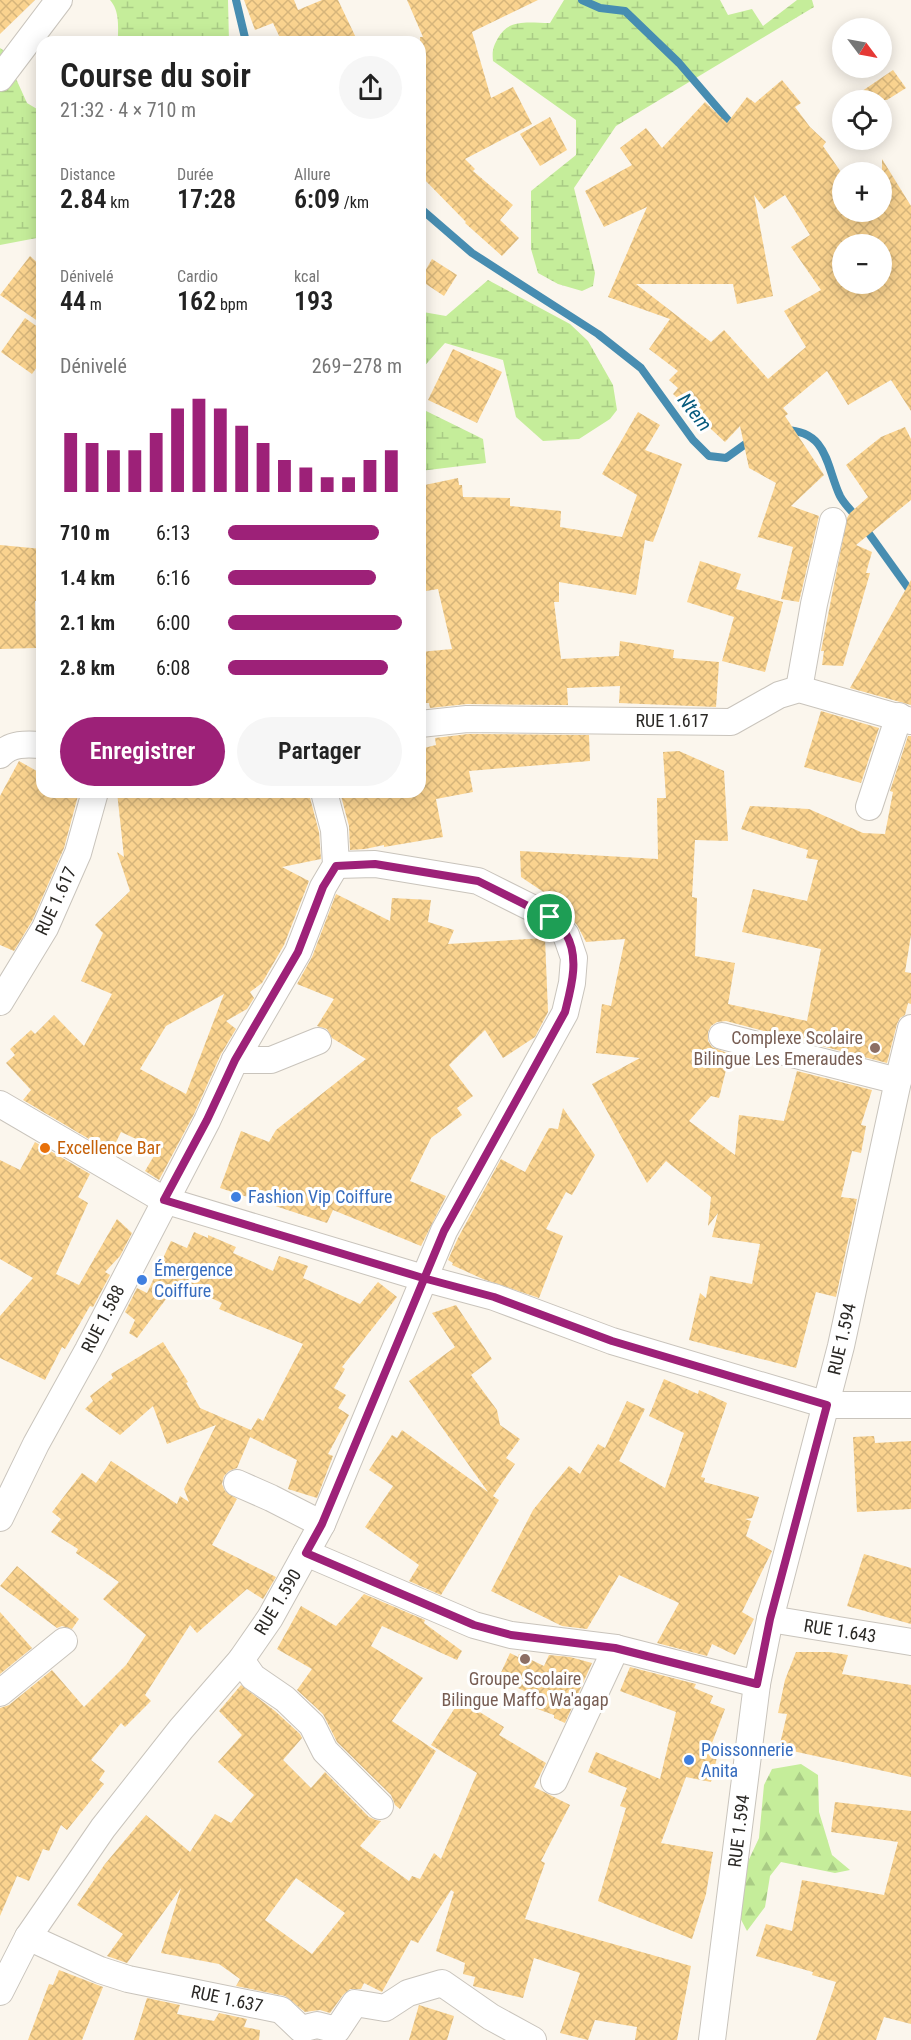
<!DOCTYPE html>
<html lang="fr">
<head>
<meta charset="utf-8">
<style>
	:root { --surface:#fff; --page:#f6f6f6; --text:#222; --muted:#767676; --accent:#9d2178 }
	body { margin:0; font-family:"Roboto Condensed",sans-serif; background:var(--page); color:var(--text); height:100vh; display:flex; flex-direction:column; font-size:22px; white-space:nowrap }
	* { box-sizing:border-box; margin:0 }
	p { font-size:20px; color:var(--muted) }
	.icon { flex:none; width:33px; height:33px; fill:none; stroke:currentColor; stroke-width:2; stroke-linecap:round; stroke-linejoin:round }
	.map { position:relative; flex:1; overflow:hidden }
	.details { position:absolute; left:36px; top:36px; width:390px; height:762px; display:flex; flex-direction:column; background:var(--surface); border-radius:18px; box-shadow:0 3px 15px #0003 }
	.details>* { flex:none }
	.needle { width:39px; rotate:122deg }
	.controls { position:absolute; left:832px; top:18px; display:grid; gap:12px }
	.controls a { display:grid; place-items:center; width:60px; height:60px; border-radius:50%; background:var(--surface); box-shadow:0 3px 15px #0003; font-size:30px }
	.pin { position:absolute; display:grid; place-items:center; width:51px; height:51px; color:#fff; margin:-26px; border:3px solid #fff; border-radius:50%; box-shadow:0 2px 6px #0007 }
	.round { display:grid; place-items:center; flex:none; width:63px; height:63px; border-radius:32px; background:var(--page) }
	.head { display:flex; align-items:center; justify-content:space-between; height:102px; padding:0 24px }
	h1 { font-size:33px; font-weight:600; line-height:45px }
	.figures { display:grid; grid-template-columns:repeat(3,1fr); gap:9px; height:102px; padding:6px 24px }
	.figures div { display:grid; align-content:center }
	.figures b { font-size:26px; font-weight:600 }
	.figures small { font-size:16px; font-weight:400 }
	.figures p { font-size:16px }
	.chart { height:168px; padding:12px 24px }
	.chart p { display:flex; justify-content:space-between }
	.chart svg { width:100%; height:108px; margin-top:6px; stroke:var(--accent); stroke-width:6 }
	.cta { display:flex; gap:12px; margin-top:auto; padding:12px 24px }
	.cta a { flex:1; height:69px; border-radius:36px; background:var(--accent); color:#fff; font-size:24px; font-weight:600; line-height:69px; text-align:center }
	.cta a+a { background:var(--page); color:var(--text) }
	ul { padding:0 24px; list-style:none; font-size:20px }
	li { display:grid; grid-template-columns:96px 72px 1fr; align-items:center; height:45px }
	li i { height:15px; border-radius:8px; background:var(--accent) }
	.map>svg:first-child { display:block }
	.forest { fill:url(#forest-firs) }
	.wetland { fill:url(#wetland-marsh) }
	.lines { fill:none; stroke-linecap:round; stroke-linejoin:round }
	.stream { stroke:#478db1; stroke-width:8 }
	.building { fill:url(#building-cross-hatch); fill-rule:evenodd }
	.minor-casing { stroke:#c9c4bc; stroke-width:28 }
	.minor { stroke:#fff; stroke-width:26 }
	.route-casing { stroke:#fff; stroke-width:12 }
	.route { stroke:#9d2178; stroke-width:8 }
	.education-dot { fill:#8d6e63; stroke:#fff; stroke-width:2 }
	.food-dot { fill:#e8710a; stroke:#fff; stroke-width:2 }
	.shop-dot { fill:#3f7fe0; stroke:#fff; stroke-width:2 }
	.labels { text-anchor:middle; stroke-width:6; stroke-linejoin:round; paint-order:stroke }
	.street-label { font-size:18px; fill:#2a2825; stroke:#fff }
	.education-label { font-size:18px; fill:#785e54; stroke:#fff; text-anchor:end }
	.food-label { font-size:18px; fill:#c56008; stroke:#fff; text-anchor:start }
	.shop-label { font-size:18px; fill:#366cbe; stroke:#fff; text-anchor:start }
	.water-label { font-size:20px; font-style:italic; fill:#065a7d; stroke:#fff }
</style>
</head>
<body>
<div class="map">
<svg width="911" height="2040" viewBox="0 0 911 2040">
	<defs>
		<pattern id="forest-firs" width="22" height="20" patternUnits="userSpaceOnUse" patternTransform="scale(1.5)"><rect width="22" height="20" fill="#c5ed9a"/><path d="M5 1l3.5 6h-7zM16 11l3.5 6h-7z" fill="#a9cb85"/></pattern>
		<pattern id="wetland-marsh" width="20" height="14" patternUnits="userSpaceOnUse" patternTransform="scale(1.5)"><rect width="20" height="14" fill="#c5ed9a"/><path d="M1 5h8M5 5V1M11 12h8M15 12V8" fill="none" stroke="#a9cb85"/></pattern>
		<pattern id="building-cross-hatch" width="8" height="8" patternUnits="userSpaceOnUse" patternTransform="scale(1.5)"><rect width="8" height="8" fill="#fad38f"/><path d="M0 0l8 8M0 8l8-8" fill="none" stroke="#d6b57b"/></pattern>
	</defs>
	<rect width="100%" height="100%" fill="#fbf6ed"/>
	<path class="forest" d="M 801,1764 L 818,1775 L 819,1812 L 832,1855 L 850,1870 L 835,1873 L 781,1862 L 770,1876 L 765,1907 L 747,1931 L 736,1910 L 737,1885 L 759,1838 L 764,1785 L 772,1769 Z"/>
	<g class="wetland">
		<path d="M 110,0 L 228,0 L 229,42 L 118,42 C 118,28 120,11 110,0 Z"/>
		<path d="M 564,0 L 720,0 L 728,15 L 752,9 L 763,26 L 797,0 L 812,0 L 814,7 L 616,126 L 574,188 L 595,273 L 593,286 L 582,291 L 558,284 L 538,273 L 531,249 L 531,191 L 576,155 L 576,120 L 493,61 C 492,51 493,47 498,38 C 509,18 529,23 550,23 Z"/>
		<path d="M 0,48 L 3,50 L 27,103 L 42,112 L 42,237 L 0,245 Z"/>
		<path d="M 488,280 L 570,324 L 588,341 L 613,385 L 617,410 L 610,419 L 579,439 L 543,441 L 516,417 L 503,360 L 445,343 L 420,371 L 420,382 L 420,310 L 423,312 L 446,316 Z"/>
		<path d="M 420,408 L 483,439 L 486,463 L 420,471 Z"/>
	</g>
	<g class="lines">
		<g class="stream">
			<path d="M 236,0 L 246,42"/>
			<path d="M 582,0 L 600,8 L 625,11 L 679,63 L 734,127"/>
			<path d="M 420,208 L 472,253 L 598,334 L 641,368 L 693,440 L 709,456 L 726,458 L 751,440"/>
			<path d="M 785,430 C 828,431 826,466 840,496 C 844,504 852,511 857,518"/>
			<path d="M 865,528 L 911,592"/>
		</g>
	</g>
	<g class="building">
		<path d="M 0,0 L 35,0 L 0,34 Z"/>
		<path d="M 244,0 L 294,0 L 298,10 L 322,0 L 338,0 L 358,42 L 282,42 L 273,23 L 255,30 Z"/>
		<path d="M 407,0 L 538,0 L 472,32 L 491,98 L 513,87 L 532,124 L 465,159 L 475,169 L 473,171 L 513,205 L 500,220 L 519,238 L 502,256 L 465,223 L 466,222 L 420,175 L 420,37 L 423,37 Z"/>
		<path d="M 893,70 L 906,88 L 887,100 L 849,100 Z"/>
		<path d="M 782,80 L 801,103 L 795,107 L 810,127 L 826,142 L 823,146 L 843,175 L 843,212 L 882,212 L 882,159 L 911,206 L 911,411 L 891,380 L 848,405 L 827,371 L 783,408 L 788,414 L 785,416 L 824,475 L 791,506 L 819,516 L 799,602 L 781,599 L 793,547 L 758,537 L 757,539 L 776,483 L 749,468 L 740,426 L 725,442 L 673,394 L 678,388 L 669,380 L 678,371 L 649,349 L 670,319 L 608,297 L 647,207 L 604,227 L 585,191 L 632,165 L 620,148 L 646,128 L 662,148 L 705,102 L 727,123 L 747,97 L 755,103 ZM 754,195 L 764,209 L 785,195 L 810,235 L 791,247 L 821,290 L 784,311 L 806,347 L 768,379 L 724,330 L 711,342 L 636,284 L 733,284 L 737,304 L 773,296 ZM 843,244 L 882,244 L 882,284 L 843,284 Z"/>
		<path d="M 550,117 L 567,150 L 540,166 L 520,134 Z"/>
		<path d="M 30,256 L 42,267 L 42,324 L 0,295 Z"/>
		<path d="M 432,259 L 457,275 L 444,296 L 420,280 Z"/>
		<path d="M 25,318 L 42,330 L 42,360 L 32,374 L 1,352 Z"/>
		<path d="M 453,349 L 502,372 L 477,423 L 428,400 Z"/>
		<path d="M 638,412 L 660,425 L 645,450 L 682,464 L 653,542 L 645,540 L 636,595 L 559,582 L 559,602 L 554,602 L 561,659 L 619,656 L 620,641 L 674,650 L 673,658 L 719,662 L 716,707 L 619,703 L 620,686 L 567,688 L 568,705 L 467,704 L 430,708 L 429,703 L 420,703 L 420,652 L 452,649 L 438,589 L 420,592 L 420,486 L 458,478 L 459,485 L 462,485 L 463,497 L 510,498 L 510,506 L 561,511 L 560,527 L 622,537 L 637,495 L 602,474 Z"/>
		<path d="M 905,427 L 911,439 L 911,500 L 856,545 L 872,552 L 866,573 L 870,573 L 843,666 L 822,665 L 824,651 L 821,651 L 847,518 L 850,513 L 868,497 L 846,465 L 881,437 Z"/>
		<path d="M 0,545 L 42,549 L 42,602 L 35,601 L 36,648 L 0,649 Z"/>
		<path d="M 700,561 L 741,574 L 736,589 L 783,602 L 765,672 L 722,661 L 734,617 L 687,602 Z"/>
		<path d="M 911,580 L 911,705 L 850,688 Z"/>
		<path d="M 821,711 L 879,728 L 861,783 L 804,767 Z"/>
		<path d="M 468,734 L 589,735 L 590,761 L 469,771 L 473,792 L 436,799 L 443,837 L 384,847 L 384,845 L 365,849 L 350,850 L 349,826 L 340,792 L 420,792 L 420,749 L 436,745 L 435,738 Z"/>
		<path d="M 908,736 L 911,736 L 911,935 L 905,972 L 911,973 L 911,1004 L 908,1003 L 905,1015 L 900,1018 L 897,1024 L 887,1063 L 726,1021 L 717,1022 L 711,1026 L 708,1032 L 708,1041 L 712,1047 L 730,1054 L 719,1098 L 711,1096 L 689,1121 L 735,1155 L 739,1115 L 784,1121 L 797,1071 L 872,1090 L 861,1125 L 866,1126 L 861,1153 L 852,1151 L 841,1197 L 857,1199 L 836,1297 L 816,1292 L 796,1368 L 689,1340 L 700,1293 L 706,1298 L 710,1276 L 752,1284 L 760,1244 L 712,1237 L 718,1213 L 708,1226 L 711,1197 L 666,1161 L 647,1183 L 592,1084 L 640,1058 L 596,1053 L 602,1004 L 611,1006 L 625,939 L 586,942 L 577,925 L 561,907 L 551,897 L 521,877 L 520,851 L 658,859 L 657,798 L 666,798 L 663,752 L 679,751 L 724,771 L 728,841 L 695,840 L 692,897 L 697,898 L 695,956 L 735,963 L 728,1004 L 807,1021 L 821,949 L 742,932 L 753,889 L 807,901 L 818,860 L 806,858 L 808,850 L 741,829 L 750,806 L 809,809 L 863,833 L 885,834 L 893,792 L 890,791 Z"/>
		<path d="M 19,761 L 42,774 L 42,792 L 79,792 L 64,848 L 32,921 L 14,951 L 0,945 L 0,796 Z"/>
		<path d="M 117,792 L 269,792 L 270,795 L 309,794 L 319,832 L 321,859 L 282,867 L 309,881 L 284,945 L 262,983 L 250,992 L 254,998 L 247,1009 L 226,1021 L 236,1029 L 221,1054 L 194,1114 L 159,1180 L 145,1171 L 158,1149 L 121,1132 L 111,1152 L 23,1100 L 31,1090 L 6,1063 L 15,1055 L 10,1049 L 31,1030 L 35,1034 L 54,1015 L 84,1046 L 112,994 L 81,981 L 103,933 L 95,925 L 130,891 L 117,852 L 124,857 ZM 224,994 L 186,1094 L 140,1069 L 166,1026 Z"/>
		<path d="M 336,894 L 390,921 L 392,898 L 431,900 L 428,922 L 454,930 L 448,944 L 545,938 L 548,1012 L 535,1037 L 503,1058 L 485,1030 L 449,1065 L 473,1096 L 457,1108 L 462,1115 L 431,1138 L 410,1181 L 446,1196 L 421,1246 L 333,1210 L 327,1223 L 220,1188 L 241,1131 L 269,1142 L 276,1130 L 366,1059 L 332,1038 L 327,1029 L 317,1026 L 334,999 L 297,984 L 312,957 Z"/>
		<path d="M 563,1108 L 595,1155 L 572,1195 L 566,1192 L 546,1229 L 563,1236 L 539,1298 L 483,1279 L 452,1265 L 453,1263 L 448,1260 L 458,1238 L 501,1159 L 525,1172 L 549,1128 L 558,1129 Z"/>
		<path d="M 35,1142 L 90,1174 L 78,1197 L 88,1203 L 56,1274 L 79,1285 L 117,1219 L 132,1233 L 120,1256 L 105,1272 L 110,1275 L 93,1307 L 90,1306 L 65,1349 L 62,1347 L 45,1380 L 0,1358 L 0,1316 L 33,1278 L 0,1259 L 0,1160 L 20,1170 Z"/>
		<path d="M 194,1232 L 208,1238 L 208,1235 L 236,1247 L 233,1253 L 273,1271 L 279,1256 L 308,1266 L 303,1278 L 360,1304 L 378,1282 L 397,1297 L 342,1367 L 345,1369 L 334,1388 L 346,1395 L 338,1408 L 349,1415 L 328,1454 L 333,1456 L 317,1498 L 288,1489 L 297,1460 L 250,1437 L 237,1468 L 229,1471 L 224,1476 L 222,1484 L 225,1491 L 237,1499 L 212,1545 L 276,1577 L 263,1599 L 247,1589 L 197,1633 L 190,1625 L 145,1695 L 151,1701 L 125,1727 L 121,1723 L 91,1760 L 105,1771 L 99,1780 L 104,1784 L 67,1830 L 61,1825 L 49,1851 L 43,1849 L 29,1881 L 17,1876 L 0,1916 L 0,1708 L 9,1705 L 52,1670 L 84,1707 L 126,1665 L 146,1635 L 103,1599 L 119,1582 L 76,1553 L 78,1549 L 51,1532 L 61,1519 L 52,1512 L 82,1473 L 96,1483 L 111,1461 L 177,1504 L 180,1496 L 189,1502 L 184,1489 L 216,1425 L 167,1444 L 153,1406 L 120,1435 L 85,1409 L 93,1401 L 90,1396 L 113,1378 L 111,1374 L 163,1342 L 188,1382 L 186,1383 L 200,1408 L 251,1430 L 258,1418 L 263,1421 L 303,1344 L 219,1309 L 222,1303 L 178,1283 L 137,1338 L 129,1333 L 135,1320 L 125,1312 L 137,1288 L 147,1293 L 171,1241 L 187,1248 Z"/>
		<path d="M 456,1305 L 492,1359 L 471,1375 L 497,1410 L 500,1425 L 520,1439 L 506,1458 L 515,1464 L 493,1496 L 499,1500 L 441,1595 L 409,1581 L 419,1565 L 365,1527 L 393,1486 L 369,1470 L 392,1435 L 397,1438 L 402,1430 L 488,1492 L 409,1381 L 455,1347 L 432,1313 Z"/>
		<path d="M 664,1379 L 698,1394 L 699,1390 L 727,1403 L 701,1477 L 705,1478 L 704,1482 L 759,1497 L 752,1518 L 745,1519 L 751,1521 L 746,1536 L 772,1551 L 742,1612 L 754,1619 L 735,1655 L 712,1644 L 707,1656 L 657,1643 L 679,1603 L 619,1575 L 587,1629 L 562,1626 L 491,1591 L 533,1510 L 569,1466 L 580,1474 L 598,1444 L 605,1448 L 627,1401 L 645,1409 L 619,1461 L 665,1488 L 684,1433 L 649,1416 Z"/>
		<path d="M 874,1436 L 875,1443 L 911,1441 L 911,1509 L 857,1512 L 853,1437 Z"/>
		<path d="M 864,1554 L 911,1568 L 911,1624 L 847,1606 Z"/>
		<path d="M 17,1566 L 79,1619 L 72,1629 L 62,1626 L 57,1628 L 0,1586 Z"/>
		<path d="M 364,1594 L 425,1620 L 424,1623 L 462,1651 L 457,1660 L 382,1626 L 371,1646 L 423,1678 L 392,1721 L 436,1751 L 400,1809 L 395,1805 L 391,1795 L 337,1742 L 323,1714 L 297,1690 L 312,1669 L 277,1649 L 301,1606 L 336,1626 Z"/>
		<path d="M 0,1612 L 32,1648 L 0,1674 Z"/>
		<path d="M 796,1652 L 829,1652 L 848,1655 L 842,1674 L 911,1685 L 911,1777 L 779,1748 L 787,1714 L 778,1713 L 785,1680 Z"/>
		<path d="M 510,1653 L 518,1657 L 519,1654 L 544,1666 L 549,1655 L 570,1657 L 592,1663 L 565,1723 L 554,1718 L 554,1715 L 529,1706 L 531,1694 L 498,1679 Z"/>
		<path d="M 630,1667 L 696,1684 L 694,1688 L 713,1696 L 710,1703 L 725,1709 L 712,1743 L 720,1745 L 711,1782 L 686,1777 L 661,1843 L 713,1852 L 706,1894 L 692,1939 L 598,1901 L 626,1808 L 620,1806 L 627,1788 L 588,1772 L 596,1752 L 660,1779 L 676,1712 L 620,1691 Z"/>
		<path d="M 241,1685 L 275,1711 L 300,1734 L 302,1738 L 283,1760 L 311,1788 L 325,1772 L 369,1817 L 376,1820 L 381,1821 L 360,1846 L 409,1881 L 412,1876 L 420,1879 L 434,1853 L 441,1859 L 477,1773 L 431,1745 L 460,1700 L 504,1727 L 499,1735 L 546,1763 L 534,1787 L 570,1805 L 541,1861 L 545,1863 L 525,1919 L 691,1966 L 677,2040 L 635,2040 L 637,2027 L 595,2020 L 588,2040 L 560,2033 L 580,1973 L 534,1958 L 523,1998 L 473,1986 L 475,1977 L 463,1974 L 465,1963 L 436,1951 L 454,1892 L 451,1890 L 418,1943 L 411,1940 L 382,1992 L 364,1983 L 361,1989 L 350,1989 L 343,1995 L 330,2013 L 320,2010 L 305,2012 L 285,1996 L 236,1986 L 240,1979 L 219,1964 L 161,1953 L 181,1888 L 127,1963 L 107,1956 L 123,1934 L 77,1905 L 105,1864 L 146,1815 L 190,1852 L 215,1814 L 231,1823 L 254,1795 L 218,1762 L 242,1735 L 219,1711 ZM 296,1878 L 345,1913 L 312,1954 L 265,1920 Z"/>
		<path d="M 835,1802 L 911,1811 L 911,2024 L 884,2017 L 876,2040 L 816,2040 L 836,1982 L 812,1975 L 813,1972 L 756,1956 L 766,1924 L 792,1931 L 802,1880 L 884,1895 L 898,1842 L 831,1832 Z"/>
		<path d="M 59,1970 L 103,1987 L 82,2040 L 28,2040 L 49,1984 L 53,1985 Z"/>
		<path d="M 147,1998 L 180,2005 L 177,2014 L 214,2021 L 219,2013 L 247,2019 L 244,2027 L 260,2030 L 259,2040 L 134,2040 Z"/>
		<path d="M 419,2005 L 454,2016 L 447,2040 L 409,2040 Z"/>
	</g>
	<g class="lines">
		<g class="minor-casing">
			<g id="minor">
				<path d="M 0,78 L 59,0"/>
				<path d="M 799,689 L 814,604 L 833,521"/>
				<path d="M 420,724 L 467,719 L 731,722 L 779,695 L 799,689 L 911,721"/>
				<path d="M 0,755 C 11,743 26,744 42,745"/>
				<path d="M 869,807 L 899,716"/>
				<path d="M 0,1002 L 45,928 L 78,853 L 95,792"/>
				<path d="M 722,1036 L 898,1081"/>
				<path d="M 235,1060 L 271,1060 L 318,1041"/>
				<path d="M 0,1104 L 164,1200 L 423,1278 L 494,1297 L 612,1341 L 827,1405 L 911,1405"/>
				<path d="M 237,1483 L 271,1498 L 322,1524"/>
				<path d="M 0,1518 L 36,1444 L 88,1350 L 207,1121 L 235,1060 L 298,952 L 323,887 L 336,865 L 334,830 L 324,792"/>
				<path d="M 306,1553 L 474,1625 L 511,1635 L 616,1648 L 757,1684"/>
				<path d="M 770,1619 L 911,1642"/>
				<path d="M 241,1660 L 253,1677 L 285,1699 L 312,1725 L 325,1751 L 380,1806"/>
				<path d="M 0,1693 L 64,1641"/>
				<path d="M 554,1781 L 616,1648"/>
				<path d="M 28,1937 L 100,1970 L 128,1979 L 281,2010 L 301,2029 L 317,2025 L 337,2030 L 355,2003 L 385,2008 L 408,1993 L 442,1983 L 491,2017 L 533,2040"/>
				<path d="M 0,1992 L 28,1937 L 103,1828 L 181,1729 L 241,1660 L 270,1618 L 322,1524 L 444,1231 L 565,1013 L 572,983 L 574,958 L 566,935 L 550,917 L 478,881 L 375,864 L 336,865"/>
				<path d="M 712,2040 L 757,1684 L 770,1619 L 841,1346 L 898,1081 L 911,1028"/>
			</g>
		</g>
		<use href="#minor" class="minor"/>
	</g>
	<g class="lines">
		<g class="route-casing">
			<path id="route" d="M 550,917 C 555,922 562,928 566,934 C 580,958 571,988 565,1012 L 444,1231 L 322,1524 L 306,1553 L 474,1625 L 511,1635 L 615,1648 L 757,1684 L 770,1619 L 827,1405 L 612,1341 L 494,1297 L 423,1278 L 164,1200 L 207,1120 L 235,1060 L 298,952 L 323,887 L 336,866 L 375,864 L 478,881 L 550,917"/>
		</g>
		<use href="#route" class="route"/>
	</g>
	<g class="education-dot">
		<circle cx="875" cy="1048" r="6"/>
		<circle cx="525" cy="1659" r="6"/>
	</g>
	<circle class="food-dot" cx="45" cy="1148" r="6"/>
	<g class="shop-dot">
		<circle cx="236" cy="1197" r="6"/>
		<circle cx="142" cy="1280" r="6"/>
		<circle cx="689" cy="1760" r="6"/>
	</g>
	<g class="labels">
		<g class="street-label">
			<text x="672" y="727">RUE 1.617</text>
			<text transform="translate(56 901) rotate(-65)" y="6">RUE 1.617</text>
			<text transform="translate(103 1319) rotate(-63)" y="6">RUE 1.588</text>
			<text transform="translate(842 1339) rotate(-77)" y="6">RUE 1.594</text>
			<text transform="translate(278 1602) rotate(-59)" y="6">RUE 1.590</text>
			<text transform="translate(840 1631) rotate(9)" y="6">RUE 1.643</text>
			<text transform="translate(739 1831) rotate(-83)" y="6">RUE 1.594</text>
			<text transform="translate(227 1999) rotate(12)" y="6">RUE 1.637</text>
		</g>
		<g class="education-label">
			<text x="863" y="1044">Complexe Scolaire<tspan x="863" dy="21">Bilingue Les Emeraudes</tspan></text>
			<text x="525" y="1685" text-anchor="middle">Groupe Scolaire<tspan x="525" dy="21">Bilingue Maffo Wa'agap</tspan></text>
		</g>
		<g class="food-label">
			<text x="57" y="1154">Excellence Bar</text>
		</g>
		<g class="shop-label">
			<text x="248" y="1203">Fashion Vip Coiffure</text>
			<text x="154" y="1276">Émergence<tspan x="154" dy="21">Coiffure</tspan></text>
			<text x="701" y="1756">Poissonnerie<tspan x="701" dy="21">Anita</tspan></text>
		</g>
		<g class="water-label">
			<text transform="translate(695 412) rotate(52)" y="7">Ntem</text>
		</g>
	</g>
</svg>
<div class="controls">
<a><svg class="needle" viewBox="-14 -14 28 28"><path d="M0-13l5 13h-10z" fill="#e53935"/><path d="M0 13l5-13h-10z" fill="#767676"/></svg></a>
<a><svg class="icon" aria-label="locate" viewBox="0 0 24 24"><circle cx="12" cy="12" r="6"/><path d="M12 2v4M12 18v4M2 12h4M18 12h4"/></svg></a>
<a>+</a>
<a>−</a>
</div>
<div class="pin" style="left:550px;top:917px;background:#1e9e55"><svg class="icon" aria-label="arrive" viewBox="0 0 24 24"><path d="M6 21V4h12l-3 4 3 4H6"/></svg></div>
<section class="details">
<div class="head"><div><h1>Course du soir</h1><p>21:32 · 4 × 710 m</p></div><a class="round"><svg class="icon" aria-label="share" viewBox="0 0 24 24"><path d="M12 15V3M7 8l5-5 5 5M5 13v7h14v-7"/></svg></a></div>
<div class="figures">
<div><p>Distance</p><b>2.84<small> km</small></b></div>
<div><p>Durée</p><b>17:28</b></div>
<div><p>Allure</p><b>6:09<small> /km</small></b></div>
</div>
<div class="figures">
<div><p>Dénivelé</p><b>44<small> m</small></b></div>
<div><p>Cardio</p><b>162<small> bpm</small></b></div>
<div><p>kcal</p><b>193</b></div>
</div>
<div class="chart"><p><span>Dénivelé</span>269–278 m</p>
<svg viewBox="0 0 160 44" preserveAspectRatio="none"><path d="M5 44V20M15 44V24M25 44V27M35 44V27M45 44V20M55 44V10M65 44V6M75 44V10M85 44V17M95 44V24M105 44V31M115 44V34M125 44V38M135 44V38M145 44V31M155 44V27"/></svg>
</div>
<ul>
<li><b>710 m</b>6:13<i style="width:87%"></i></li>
<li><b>1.4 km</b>6:16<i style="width:85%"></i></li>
<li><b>2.1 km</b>6:00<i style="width:100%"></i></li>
<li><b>2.8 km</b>6:08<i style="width:92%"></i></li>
</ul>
<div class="cta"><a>Enregistrer</a><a>Partager</a></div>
</section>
</div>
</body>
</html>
